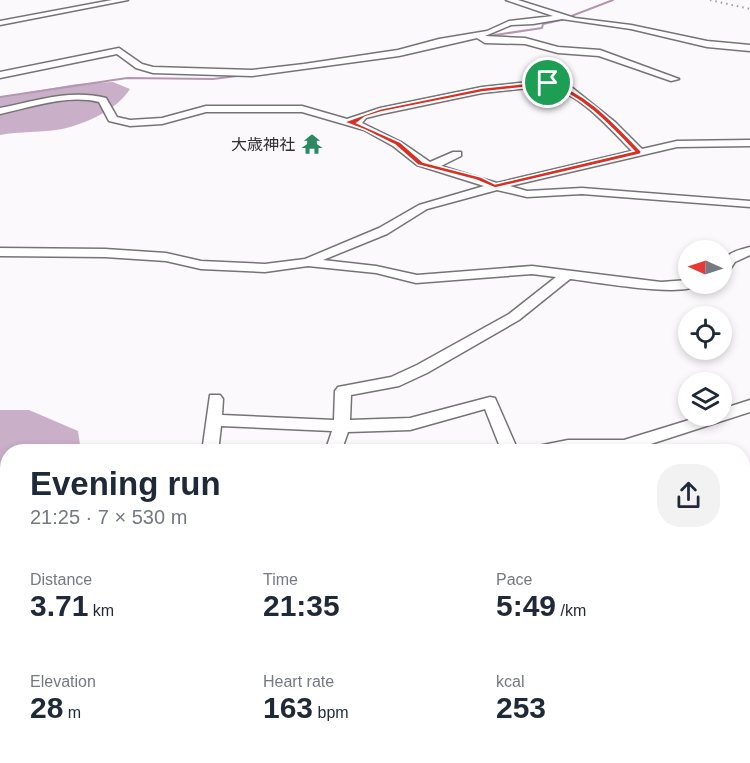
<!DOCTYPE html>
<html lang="en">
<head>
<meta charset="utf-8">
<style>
	:root { --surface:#fff; --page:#f2f2f3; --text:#1f2937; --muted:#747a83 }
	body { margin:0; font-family:Arial,"Noto Sans JP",sans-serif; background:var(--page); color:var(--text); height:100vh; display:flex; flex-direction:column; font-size:22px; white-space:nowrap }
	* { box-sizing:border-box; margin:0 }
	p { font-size:20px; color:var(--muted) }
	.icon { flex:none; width:33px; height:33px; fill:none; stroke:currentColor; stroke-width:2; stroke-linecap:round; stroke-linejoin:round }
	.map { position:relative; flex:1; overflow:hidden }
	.sheet { position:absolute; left:0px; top:444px; width:750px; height:320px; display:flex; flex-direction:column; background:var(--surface); border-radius:24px 24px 0 0; box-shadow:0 3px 9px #0003 }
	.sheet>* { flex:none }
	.needle { width:39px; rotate:273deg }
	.tools { position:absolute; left:678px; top:240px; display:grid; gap:12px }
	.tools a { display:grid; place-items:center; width:54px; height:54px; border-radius:50%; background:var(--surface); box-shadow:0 3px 9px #0003; font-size:30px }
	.pin { position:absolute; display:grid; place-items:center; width:51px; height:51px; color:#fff; margin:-26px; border:3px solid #fff; border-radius:50%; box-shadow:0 2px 6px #0007 }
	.round { display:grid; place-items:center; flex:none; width:63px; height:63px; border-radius:24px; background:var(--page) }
	.summary { display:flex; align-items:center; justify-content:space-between; height:102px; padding:0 30px }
	h1 { font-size:33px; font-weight:600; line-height:45px }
	.figures { display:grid; grid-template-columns:repeat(3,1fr); gap:9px; height:102px; padding:6px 30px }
	.figures div { display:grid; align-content:center }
	.figures b { font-size:30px; font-weight:600 }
	.figures small { font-size:16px; font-weight:400 }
	.figures p { font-size:16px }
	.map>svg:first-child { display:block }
	.forest { fill:#caafc8 }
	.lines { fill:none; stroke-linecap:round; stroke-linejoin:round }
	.stream { stroke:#b297b0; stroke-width:2 }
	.minor-casing { stroke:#767376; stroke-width:3 }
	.minor { fill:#fff; fill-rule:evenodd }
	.rail { stroke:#9e9c9e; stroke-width:2; stroke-dasharray:1.5 4; stroke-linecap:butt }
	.route { fill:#d93025; stroke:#fff; stroke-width:1.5; fill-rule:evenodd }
	.labels { text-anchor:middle; stroke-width:5; stroke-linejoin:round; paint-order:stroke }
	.far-poi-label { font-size:16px; fill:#302f30; stroke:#fcf9fc; text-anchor:end }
</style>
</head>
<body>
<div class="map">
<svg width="750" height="763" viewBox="0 0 750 763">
	<rect width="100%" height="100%" fill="#fcf9fc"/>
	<g class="forest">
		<path d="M 113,82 L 130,89 C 117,110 85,124 62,129 C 42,133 20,131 0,135 L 0,97 L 77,84 Z"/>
		<path d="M 0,410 L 29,410 L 78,431 L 81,451 L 8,452 L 7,570 L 0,574 Z"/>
	</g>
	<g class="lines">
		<g class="stream">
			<path d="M 469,39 L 542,28 L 543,24 L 561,20 L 613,0"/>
			<path d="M 286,71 L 328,66"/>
			<path d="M 0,97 L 127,78 L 213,79 L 245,75"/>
		</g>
		<g class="minor-casing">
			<g id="minor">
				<path d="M 112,0 L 128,0 L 0,25 L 0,21 Z"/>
				<path d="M 506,0 L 518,0 L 575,18 L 631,25 L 707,41 L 750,45 L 750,51 L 707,47 L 631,29 L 562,19 L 533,24 L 511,25 L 485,36 L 525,38 L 558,47 L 600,50 L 679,79 L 671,81 L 599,56 L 558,53 L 525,44 L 485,43 L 477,38 L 399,56 L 252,76 L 153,73 L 136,68 L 117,54 L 0,78 L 0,72 L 119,48 L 142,64 L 153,67 L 252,70 L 304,64 L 398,50 L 439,39 L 487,31 L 509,21 L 553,16 Z"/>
				<path d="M 547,80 L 570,86 L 615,122 L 642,149 L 677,141 L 750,140 L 750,146 L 677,147 L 510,186 L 527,191 L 582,188 L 750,201 L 750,207 L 582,194 L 527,197 L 497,190 L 427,209 L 387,234 L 323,260 L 376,266 L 417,275 L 532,266 L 661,282 L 688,280 L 688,284 L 698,284 C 688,299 590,281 570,279 L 519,320 L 427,373 L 399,386 L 351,395 L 350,420 L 410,418 L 490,397 L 495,398 L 516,446 L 521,452 L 502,452 L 485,409 L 410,430 L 348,432 L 341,452 L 325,452 L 332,431 L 221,426 L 218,452 L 202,452 L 210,395 L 220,395 L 223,399 L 222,415 L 334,420 L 335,391 L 338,387 L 391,377 L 417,365 L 509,314 L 556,277 L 532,274 L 416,283 L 376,273 L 308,266 L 265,272 L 201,269 L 166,261 L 105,257 L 0,256 L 0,248 L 105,249 L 166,253 L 201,261 L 265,264 L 305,259 L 379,228 L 419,205 L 484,186 L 417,165 L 393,146 L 364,130 L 302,112 L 206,112 L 162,124 L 130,126 L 109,121 L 99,102 C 67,94 32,107 0,114 L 0,108 C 36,101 70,89 106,98 L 117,117 L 130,120 L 162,118 L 206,106 L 302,106 L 347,119 L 380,108 L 482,87 ZM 547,86 C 581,94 608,127 632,151 L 497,183 L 441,166 L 461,156 L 461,152 L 453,152 L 430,162 L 401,142 L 362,123 L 366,118 L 382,114 L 482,93 Z"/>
				<path d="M 750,247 L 750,255 L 735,262 L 727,274 L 722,275 C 722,254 731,252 750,247 Z"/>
				<path d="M 750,400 L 750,412 L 626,452 L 526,452 L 528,448 L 568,440 L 624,440 L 702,416 L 722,416 L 722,409 Z"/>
				<path d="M 750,562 L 750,578 L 742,581 L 742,565 Z"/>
				<path d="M 0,618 L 8,621 L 8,639 L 0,636 Z"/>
				<rect x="0" y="674" width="8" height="20"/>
				<path d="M 742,735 L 750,738 L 750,763 L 741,763 L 736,756 L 742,756 Z"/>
				<path d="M 165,756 L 187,756 L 190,763 L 168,763 Z"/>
			</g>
		</g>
		<use href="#minor" class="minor"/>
		<path class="rail" d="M 710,0 L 750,9"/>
	</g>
	<path class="route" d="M 548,81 C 586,91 614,123 641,151 L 641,154 L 495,188 L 476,180 L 418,165 L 395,145 L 365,130 L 344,122 L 380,109 L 482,88 ZM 547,85 C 582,95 610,126 634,151 L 495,184 L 481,177 L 423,162 L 400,142 L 357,123 L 365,117 L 381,112 L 482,92 Z"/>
	<defs>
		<g id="temple-bare" transform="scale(1.62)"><path d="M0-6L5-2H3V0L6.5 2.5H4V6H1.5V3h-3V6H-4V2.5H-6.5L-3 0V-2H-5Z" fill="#2c8a62" stroke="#fcf9fc" stroke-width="2.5" paint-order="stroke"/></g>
	</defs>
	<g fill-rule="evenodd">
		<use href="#temple-bare" x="312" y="144"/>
	</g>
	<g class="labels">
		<g class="far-poi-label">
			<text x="295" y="150">大歳神社</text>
		</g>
	</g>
</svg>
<div class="tools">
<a><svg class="needle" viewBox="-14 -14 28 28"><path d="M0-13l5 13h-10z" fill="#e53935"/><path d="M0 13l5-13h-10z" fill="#747a83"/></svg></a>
<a><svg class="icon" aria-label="locate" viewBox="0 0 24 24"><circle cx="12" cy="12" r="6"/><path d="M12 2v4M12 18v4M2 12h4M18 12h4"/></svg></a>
<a><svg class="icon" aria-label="layers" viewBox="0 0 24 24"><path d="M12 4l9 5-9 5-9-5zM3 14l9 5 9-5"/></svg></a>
</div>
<div class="pin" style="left:548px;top:83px;background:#1e9e55"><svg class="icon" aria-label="arrive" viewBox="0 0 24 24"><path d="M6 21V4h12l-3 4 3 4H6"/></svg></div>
<section class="sheet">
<div class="summary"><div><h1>Evening run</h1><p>21:25 · 7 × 530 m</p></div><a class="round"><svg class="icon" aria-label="share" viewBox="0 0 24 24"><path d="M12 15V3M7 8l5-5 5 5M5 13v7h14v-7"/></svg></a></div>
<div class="figures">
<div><p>Distance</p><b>3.71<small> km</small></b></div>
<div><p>Time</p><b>21:35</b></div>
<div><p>Pace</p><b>5:49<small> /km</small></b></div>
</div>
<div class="figures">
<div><p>Elevation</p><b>28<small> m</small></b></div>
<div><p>Heart rate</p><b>163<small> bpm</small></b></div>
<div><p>kcal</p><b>253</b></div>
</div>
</section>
</div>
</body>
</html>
